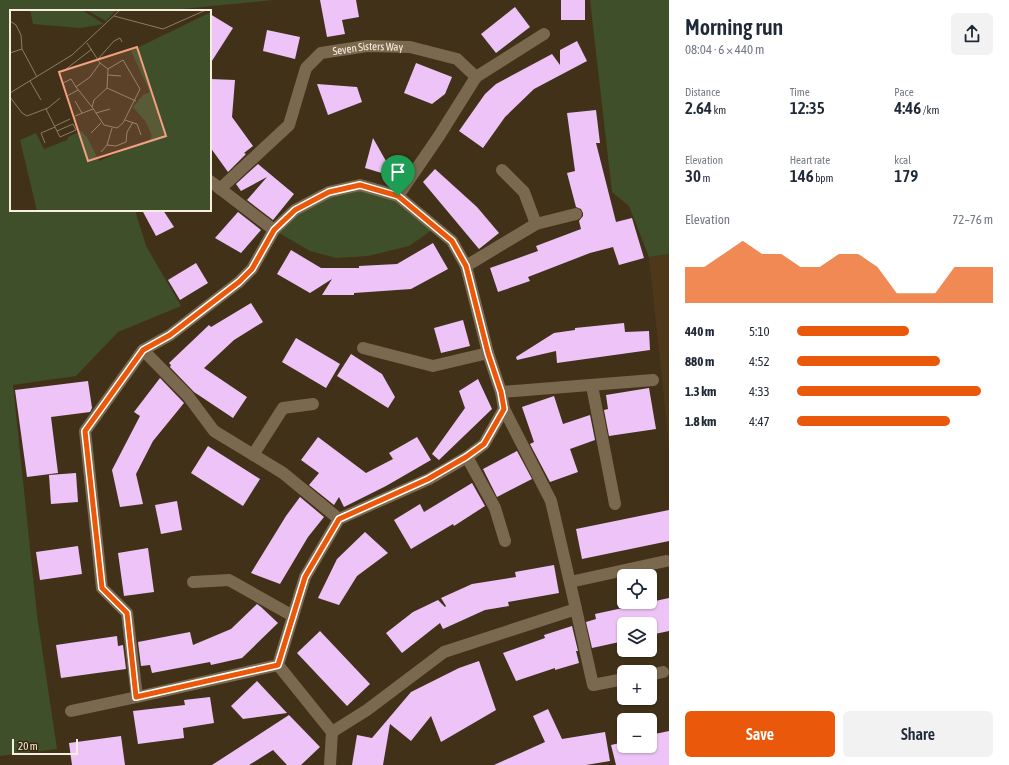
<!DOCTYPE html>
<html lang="en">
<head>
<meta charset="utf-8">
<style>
	:root { --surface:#fff; --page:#f2f2f3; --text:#1f2937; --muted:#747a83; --accent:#ea580c }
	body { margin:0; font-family:"Asap Condensed",sans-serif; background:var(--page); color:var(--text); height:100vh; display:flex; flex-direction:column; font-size:15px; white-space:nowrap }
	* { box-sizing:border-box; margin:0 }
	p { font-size:13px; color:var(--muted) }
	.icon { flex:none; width:22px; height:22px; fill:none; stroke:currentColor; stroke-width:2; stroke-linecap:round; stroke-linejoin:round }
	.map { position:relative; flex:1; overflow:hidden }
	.drawer { display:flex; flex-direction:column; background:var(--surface); width:340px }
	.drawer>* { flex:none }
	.fabs { position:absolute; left:617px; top:569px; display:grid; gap:8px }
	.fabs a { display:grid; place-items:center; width:40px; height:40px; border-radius:6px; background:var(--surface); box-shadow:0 1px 3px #0004; font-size:20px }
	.scale { position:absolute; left:12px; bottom:10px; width:66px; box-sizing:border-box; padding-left:4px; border:2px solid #f8eee0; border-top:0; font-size:11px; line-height:14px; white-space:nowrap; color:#f8eee0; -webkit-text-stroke:3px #36270e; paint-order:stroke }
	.pin { position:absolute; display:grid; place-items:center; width:34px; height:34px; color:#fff; margin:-41px -17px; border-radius:50% 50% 50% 0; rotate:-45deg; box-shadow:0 0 4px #0007 }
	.pin .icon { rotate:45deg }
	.round { display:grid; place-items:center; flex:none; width:42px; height:42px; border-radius:6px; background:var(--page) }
	.head { display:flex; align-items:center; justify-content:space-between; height:68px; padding:0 16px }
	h1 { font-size:22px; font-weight:600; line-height:30px }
	.stats { display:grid; grid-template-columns:repeat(3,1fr); gap:6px; height:68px; padding:4px 16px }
	.stats div { display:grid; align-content:center }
	.stats b { font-size:17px; font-weight:600 }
	.stats small { font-size:11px; font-weight:400 }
	.stats p { font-size:11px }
	.chart { height:112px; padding:8px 16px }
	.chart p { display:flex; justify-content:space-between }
	.chart svg { width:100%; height:72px; margin-top:4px; fill:var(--accent); opacity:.7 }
	.button { display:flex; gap:8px; margin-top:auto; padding:8px 16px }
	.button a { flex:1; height:46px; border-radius:6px; background:var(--accent); color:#fff; font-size:16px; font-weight:600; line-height:46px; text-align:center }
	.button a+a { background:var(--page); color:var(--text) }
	ul { padding:0 16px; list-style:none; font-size:13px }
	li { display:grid; grid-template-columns:64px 48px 1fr; align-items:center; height:30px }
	li i { height:10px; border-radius:5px; background:var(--accent) }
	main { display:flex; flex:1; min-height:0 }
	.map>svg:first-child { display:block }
	.built { fill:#4d3819 }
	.green { fill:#3f4f2a }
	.building { fill:#eec4f8 }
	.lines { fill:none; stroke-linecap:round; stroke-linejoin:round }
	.minor { stroke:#7b694f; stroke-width:12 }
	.route-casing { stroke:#fff; stroke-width:8 }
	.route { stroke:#ea580c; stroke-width:5 }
	.labels { text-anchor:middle; stroke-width:4; stroke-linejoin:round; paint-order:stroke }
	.street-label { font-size:11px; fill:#f8eee0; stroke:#36270e }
	.inset-road { fill:none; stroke:#8a7d68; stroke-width:1 }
	.view { fill:#f3a082; fill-opacity:0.15; stroke:#f3a082; stroke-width:2 }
	.inset-edge { fill:none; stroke:#f8eee0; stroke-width:2 }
</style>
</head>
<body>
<main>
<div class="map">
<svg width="669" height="765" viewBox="0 0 669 765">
	<rect width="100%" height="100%" fill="#413118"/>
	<path class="built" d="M 669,254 L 669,446 L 649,257 Z"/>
	<g class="green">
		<path d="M 0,0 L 274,0 L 161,11 L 11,11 L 11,210 L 135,210 L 146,246 L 181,306 L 118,332 L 76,376 L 13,385 L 37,615 L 57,749 L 0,756 Z"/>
		<path d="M 590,0 L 669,0 L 669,254 L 649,257 L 629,206 L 612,192 Z"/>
		<path d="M 360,185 L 398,196 L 435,228 L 409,246 L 368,256 L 336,258 L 310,251 L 274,230 L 295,210 Z"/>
	</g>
	<g class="building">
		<path d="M 320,0 L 356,0 L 359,17 L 342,20 L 345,34 L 327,37 Z"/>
		<rect x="561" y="0" width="24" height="20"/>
		<path d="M 515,7 L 530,27 L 496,53 L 481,34 Z"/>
		<path d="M 210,14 L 233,28 L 210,64 Z"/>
		<path d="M 267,30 L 300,37 L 295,59 L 263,51 Z"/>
		<path d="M 577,41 L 587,61 L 534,89 L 505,117 L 483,148 L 459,131 L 485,94 L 496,84 L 552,54 L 560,65 L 560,50 Z"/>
		<path d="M 416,63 L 452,77 L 445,94 L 432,104 L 404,93 Z"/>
		<path d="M 210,79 L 235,80 L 232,117 L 253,146 L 244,153 L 246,154 L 228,172 L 210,147 Z"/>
		<path d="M 317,84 L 357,87 L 362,102 L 328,115 Z"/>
		<path d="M 596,110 L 600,143 L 596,143 L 616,222 L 632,218 L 644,258 L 619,265 L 613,247 L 590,253 L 528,277 L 530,281 L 498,292 L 490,268 L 538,251 L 536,246 L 581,229 L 579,221 L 583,216 L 583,213 L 581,209 L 576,207 L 567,173 L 575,171 L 567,113 Z"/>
		<path d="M 373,138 L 395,177 L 365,168 Z"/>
		<path d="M 258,164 L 294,194 L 273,220 L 247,200 L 267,177 L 241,191 L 236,184 Z"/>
		<path d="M 435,169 L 477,207 L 499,233 L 479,249 L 423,182 Z"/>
		<path d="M 142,210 L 163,210 L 174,227 L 156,236 Z"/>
		<path d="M 238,212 L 261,230 L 241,253 L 215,238 Z"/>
		<path d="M 433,243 L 448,269 L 411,289 L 354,293 L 354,295 L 322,295 L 332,279 L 310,293 L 277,274 L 291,250 L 321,268 L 359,268 L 359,266 L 397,264 Z"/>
		<path d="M 196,263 L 208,283 L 180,300 L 168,280 Z"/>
		<path d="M 251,303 L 263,322 L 234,340 L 204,368 L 247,397 L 233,418 L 194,392 L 170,367 L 171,365 L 169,363 L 209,325 L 211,327 Z"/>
		<path d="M 463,320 L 470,346 L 441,353 L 434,328 Z"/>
		<path d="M 624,323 L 625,332 L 649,331 L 650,350 L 557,363 L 556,351 L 517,360 L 516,357 L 554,333 L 575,330 L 575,328 Z"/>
		<path d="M 296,338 L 340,364 L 326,388 L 282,362 Z"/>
		<path d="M 351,354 L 382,374 L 395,397 L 388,408 L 337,376 Z"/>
		<path d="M 160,378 L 184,403 L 153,441 L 136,474 L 143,504 L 120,507 L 112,470 L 140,416 L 134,412 Z"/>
		<path d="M 478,379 L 492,409 L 439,460 L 432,454 L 465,408 L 459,391 Z"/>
		<path d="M 88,381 L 92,408 L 90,412 L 51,417 L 58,473 L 27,477 L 15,390 Z"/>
		<path d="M 649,388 L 656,429 L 609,436 L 604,410 L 608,409 L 606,395 Z"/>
		<path d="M 554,396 L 563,424 L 590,415 L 595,440 L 570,449 L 578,472 L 550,482 L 530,444 L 534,442 L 522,407 Z"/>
		<path d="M 318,437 L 366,473 L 393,459 L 389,453 L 417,437 L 431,460 L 386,486 L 344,507 L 339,497 L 334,505 L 309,485 L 319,473 L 301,460 Z"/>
		<path d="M 208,446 L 260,479 L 243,506 L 191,473 Z"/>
		<path d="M 517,451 L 532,479 L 497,497 L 483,469 Z"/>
		<path d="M 76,473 L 78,502 L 51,504 L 49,475 Z"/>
		<path d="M 472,483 L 485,506 L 454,526 L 453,524 L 411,549 L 394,520 L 420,504 L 424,512 Z"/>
		<path d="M 300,497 L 324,517 L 308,537 L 280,584 L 251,573 L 286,516 Z"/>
		<path d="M 177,501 L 182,530 L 161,534 L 155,505 Z"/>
		<path d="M 669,510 L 669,541 L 582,559 L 576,529 Z"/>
		<path d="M 365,532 L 388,553 L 357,576 L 339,605 L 318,598 L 337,559 Z"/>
		<path d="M 78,546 L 82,574 L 40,580 L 36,552 Z"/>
		<path d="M 148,548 L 154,592 L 124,596 L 118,553 Z"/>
		<path d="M 554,565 L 559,593 L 508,602 L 509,606 L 485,610 L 443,629 L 440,623 L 402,653 L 386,633 L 413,612 L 438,600 L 445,607 L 446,606 L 441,598 L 472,584 L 516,577 L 515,572 Z"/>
		<path d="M 669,598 L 669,631 L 650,635 L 650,624 L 624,624 L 624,641 L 592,648 L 586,622 L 596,619 L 595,614 Z"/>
		<path d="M 257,604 L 261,607 L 278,623 L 242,658 L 211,665 L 210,662 L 152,673 L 150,665 L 141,666 L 138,642 L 190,632 L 193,645 L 231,629 Z"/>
		<path d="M 572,626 L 578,651 L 576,651 L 579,663 L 555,670 L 555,668 L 516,681 L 503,653 L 545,638 L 544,635 Z"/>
		<path d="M 320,631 L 370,684 L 347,706 L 297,653 Z"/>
		<path d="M 117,636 L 118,646 L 123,645 L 126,669 L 61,678 L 56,645 Z"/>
		<path d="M 479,661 L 496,710 L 441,742 L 431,716 L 411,741 L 390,724 L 383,765 L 352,765 L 357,735 L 372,738 L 411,692 L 459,668 Z"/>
		<path d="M 257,681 L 287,713 L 243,719 L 231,706 Z"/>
		<path d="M 210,697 L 214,723 L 183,728 L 184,738 L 138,744 L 133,711 L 185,705 L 184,700 Z"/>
		<path d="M 548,709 L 562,739 L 605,732 L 610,761 L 586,765 L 494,765 L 545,742 L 533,716 Z"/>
		<path d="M 289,715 L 320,747 L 301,765 L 287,765 L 273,750 L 249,765 L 212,765 Z"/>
		<path d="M 669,731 L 669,765 L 616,765 L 611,745 L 624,742 L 624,746 L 650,746 L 650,735 Z"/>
		<path d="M 121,736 L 125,765 L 72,765 L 69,743 Z"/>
	</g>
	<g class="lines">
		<g class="minor">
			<path d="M 502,170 L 524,192 L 536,224"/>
			<path d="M 210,181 L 274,230"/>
			<path id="s1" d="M 220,189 L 289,125 L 306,68 L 321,53 L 367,46 L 410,47 L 457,59 L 476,77 L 544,34"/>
			<path d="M 398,196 L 439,136 L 476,77"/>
			<path d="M 466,266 L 536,224 L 576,214"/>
			<path d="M 363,348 L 433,366 L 488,353"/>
			<path d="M 143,350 L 188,396 L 214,431 L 283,473 L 339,519"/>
			<path d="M 592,386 L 615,504"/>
			<path d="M 501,392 L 653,380"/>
			<path d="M 253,455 L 283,408 L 313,404"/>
			<path d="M 467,457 L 495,508 L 505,541"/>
			<path d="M 193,582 L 229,580 L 293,616"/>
			<path d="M 570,582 L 666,561"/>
			<path d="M 576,609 L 593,685 L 624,679"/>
			<path d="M 278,665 L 137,697 L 127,613 L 102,588 L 85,431 L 143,350 L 170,335 L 239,282 L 252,269 L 274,230 L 295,210 L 329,192 L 360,185 L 398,196 L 452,241 L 466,266 L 488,353 L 501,392 L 504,409 L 484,444 L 467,457 L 429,479 L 339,519 L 305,577 L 278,665 L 332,732 L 330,765"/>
			<path d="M 650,675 L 663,672"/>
			<path d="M 71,711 L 137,697"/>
			<path d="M 332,732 L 367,710 L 444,652 L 576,609 L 551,501 L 504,409"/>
		</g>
	</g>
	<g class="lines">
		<g class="route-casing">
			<path id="route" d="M 360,185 L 398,196 L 452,241 L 466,266 L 488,353 L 501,392 L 504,409 L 484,444 L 466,457 L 428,479 L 339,519 L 305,577 L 278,665 L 136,697 L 127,613 L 102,588 L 85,431 L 143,350 L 170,335 L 239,282 L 252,269 L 274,230 L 295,210 L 329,192 Z"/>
		</g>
		<use href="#route" class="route"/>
	</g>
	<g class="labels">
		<g class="street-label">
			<text dy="4" stroke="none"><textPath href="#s1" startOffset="222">Seven Sisters Way</textPath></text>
		</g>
	</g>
	<g transform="translate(10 10)">
		<rect width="201" height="201" fill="#413118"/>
		<path d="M 20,0 L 72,0 L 94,14 L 70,18 L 23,14 ZM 76,0 L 106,0 L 96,11 ZM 201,2 L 201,201 L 27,201 L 10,130 L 26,123 L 34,139 L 57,130 L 58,127 L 71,121 L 77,127 L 89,151 L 140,129 L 142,126 L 136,112 L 123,97 L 133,85 L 140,82 L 121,41 Z" fill="#3f4f2a"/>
		<path class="inset-road" d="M 104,6 L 153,19 L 196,0M 0,11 L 6,15 L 11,25 L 12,39M 77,33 L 90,53 L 98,59 L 97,78 L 84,90 L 82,97 L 94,115 L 107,118 L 113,113 L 130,79 L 113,50 L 98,59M 12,39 L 27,67M 0,43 L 12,39M 88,49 L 104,31 L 110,28 L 112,32M 56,59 L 82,39M 98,65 L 111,66M 20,71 L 31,90M 53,73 L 61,69 L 66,77M 97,78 L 126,91M 0,83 L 62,45 L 110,0M 57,86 L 68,80M 0,87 L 12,103 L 17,106 L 38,98 L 50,88M 65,91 L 72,103M 82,97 L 66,77 L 80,67 L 90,53M 36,99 L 50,127 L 66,120 L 63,114 L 47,121M 86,103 L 100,99M 65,106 L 83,99M 115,110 L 127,114 L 131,125M 45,116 L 60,109M 81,123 L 91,113M 35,133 L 31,123 L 45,117M 97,135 L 102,118M 91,142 L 97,135 L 106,136 L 116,132 L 117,122 L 123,112"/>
		<path class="view" d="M 127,37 L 156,126 L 78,151 L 49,62 Z"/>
		<rect width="201" height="201" class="inset-edge"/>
	</g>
</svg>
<div class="fabs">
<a><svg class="icon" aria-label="locate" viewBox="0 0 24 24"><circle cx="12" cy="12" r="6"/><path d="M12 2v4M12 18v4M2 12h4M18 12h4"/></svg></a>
<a><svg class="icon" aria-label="layers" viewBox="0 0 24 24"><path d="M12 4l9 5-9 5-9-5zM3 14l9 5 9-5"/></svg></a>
<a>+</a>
<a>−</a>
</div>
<div class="scale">20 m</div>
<div class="pin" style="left:398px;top:196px;background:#1e9e55"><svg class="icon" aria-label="arrive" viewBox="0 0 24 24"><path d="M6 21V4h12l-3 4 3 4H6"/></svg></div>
</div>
<section class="drawer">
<div class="head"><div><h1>Morning run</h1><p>08:04 · 6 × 440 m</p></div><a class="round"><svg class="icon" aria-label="share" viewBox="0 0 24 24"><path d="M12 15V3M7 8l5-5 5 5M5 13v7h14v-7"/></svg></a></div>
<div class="stats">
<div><p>Distance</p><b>2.64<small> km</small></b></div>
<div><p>Time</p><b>12:35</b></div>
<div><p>Pace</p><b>4:46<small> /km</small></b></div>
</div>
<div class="stats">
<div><p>Elevation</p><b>30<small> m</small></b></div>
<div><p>Heart rate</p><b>146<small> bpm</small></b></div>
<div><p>kcal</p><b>179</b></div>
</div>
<div class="chart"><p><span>Elevation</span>72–76 m</p>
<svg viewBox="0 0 160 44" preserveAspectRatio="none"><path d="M0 44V22L10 22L20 14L30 6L40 14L50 14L60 22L70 22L80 14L90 14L100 22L110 38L120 38L130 38L140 22L150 22L160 22V44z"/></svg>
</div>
<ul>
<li><b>440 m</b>5:10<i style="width:57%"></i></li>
<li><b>880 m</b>4:52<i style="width:73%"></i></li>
<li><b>1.3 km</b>4:33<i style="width:94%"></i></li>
<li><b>1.8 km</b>4:47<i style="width:78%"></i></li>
</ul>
<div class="button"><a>Save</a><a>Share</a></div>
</section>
</main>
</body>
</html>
